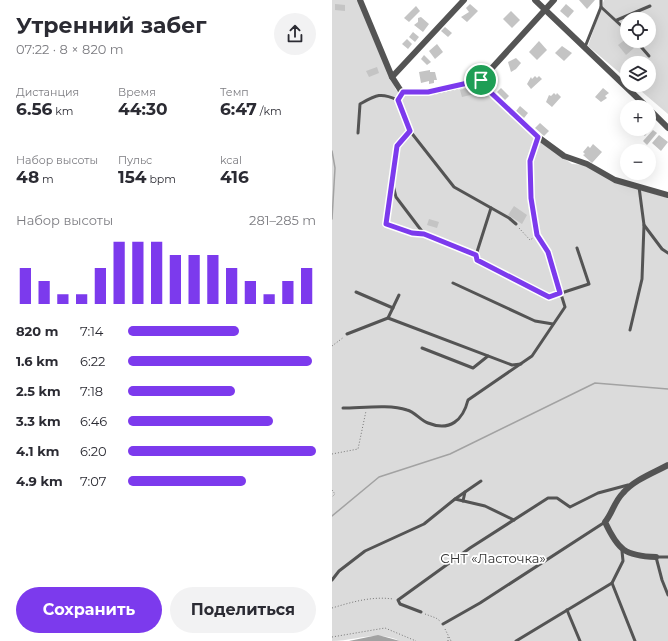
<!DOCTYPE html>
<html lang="ru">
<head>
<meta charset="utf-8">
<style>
	:root { --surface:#fff; --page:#f2f2f3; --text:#2b2b33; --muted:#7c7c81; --accent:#7c3aed }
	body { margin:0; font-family:Montserrat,sans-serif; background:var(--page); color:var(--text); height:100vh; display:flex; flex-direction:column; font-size:15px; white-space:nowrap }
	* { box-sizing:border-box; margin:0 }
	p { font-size:13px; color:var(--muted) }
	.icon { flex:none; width:22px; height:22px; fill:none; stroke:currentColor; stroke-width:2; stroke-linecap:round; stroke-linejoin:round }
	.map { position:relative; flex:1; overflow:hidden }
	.side { display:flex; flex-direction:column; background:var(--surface); width:332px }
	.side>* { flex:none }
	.controls { position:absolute; left:288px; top:12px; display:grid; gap:8px }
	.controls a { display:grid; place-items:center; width:36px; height:36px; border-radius:50%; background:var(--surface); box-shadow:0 4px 16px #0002; font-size:20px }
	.pin { position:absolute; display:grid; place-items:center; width:34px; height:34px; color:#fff; margin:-17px; border:2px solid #fff; border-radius:50%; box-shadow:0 1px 4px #0007 }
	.round { display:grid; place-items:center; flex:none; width:42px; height:42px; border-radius:21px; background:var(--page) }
	.headline { display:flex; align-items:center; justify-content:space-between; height:68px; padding:0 16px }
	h1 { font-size:22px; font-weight:700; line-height:30px }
	.stats { display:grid; grid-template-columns:repeat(3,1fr); gap:6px; height:68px; padding:4px 16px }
	.stats div { display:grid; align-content:center }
	.stats b { font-size:17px; font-weight:700 }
	.stats small { font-size:11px; font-weight:400 }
	.stats p { font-size:11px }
	.chart { height:112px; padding:8px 16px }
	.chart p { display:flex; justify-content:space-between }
	.chart svg { width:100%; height:72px; margin-top:4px; stroke:var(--accent); stroke-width:6 }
	.primary-button { display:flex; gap:8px; margin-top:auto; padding:8px 16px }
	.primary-button a { flex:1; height:46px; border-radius:24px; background:var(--accent); color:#fff; font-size:16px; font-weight:700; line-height:46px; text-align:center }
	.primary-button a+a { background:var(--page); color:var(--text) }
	ul { padding:0 16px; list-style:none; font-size:13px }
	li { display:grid; grid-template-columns:64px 48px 1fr; align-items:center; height:30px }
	li i { height:10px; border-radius:5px; background:var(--accent) }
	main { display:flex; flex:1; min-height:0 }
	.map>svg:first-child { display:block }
	.green { fill:#dbdbdb; fill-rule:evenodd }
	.water { fill:#a2a2a2 }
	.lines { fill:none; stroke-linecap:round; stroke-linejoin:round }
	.stream { stroke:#a2a2a2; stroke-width:1.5 }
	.building { fill:#c4c4c4 }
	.path { stroke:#767676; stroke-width:1; stroke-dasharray:1 2; stroke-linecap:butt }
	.service { stroke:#545454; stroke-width:3 }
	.minor { stroke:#545454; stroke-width:6 }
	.route-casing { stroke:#fff; stroke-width:8 }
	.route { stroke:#7c3aed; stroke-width:5 }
	.labels { text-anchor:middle; stroke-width:3.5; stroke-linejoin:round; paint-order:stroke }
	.park-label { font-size:13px; fill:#323232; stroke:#fff }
</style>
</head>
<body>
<main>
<section class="side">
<div class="headline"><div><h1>Утренний забег</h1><p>07:22 · 8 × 820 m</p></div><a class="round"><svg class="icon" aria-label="share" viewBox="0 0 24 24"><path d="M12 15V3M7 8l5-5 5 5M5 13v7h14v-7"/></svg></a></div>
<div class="stats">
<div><p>Дистанция</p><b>6.56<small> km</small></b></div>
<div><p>Время</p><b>44:30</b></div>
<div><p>Темп</p><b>6:47<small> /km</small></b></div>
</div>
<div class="stats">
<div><p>Набор высоты</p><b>48<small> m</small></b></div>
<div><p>Пульс</p><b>154<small> bpm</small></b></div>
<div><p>kcal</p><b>416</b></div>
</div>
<div class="chart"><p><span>Набор высоты</span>281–285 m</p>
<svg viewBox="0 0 160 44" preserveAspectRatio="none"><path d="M5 44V22M15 44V30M25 44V38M35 44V38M45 44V22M55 44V6M65 44V6M75 44V6M85 44V14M95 44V14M105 44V14M115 44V22M125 44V30M135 44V38M145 44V30M155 44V22"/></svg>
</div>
<ul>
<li><b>820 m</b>7:14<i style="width:59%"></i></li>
<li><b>1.6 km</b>6:22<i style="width:98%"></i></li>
<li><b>2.5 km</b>7:18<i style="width:57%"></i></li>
<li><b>3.3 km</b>6:46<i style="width:77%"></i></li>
<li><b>4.1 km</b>6:20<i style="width:100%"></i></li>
<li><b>4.9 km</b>7:07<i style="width:63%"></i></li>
</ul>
<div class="primary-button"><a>Сохранить</a><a>Поделиться</a></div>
</section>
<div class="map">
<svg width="336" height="641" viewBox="0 0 336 641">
	<rect width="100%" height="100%" fill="#fff"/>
	<g class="green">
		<path d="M 0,0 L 26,0 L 38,31 L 64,90 L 73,94 L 148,82 L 204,139 L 240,164 L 254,165 L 283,182 L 336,198 L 336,641 L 68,641 C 44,630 24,641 0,641 Z"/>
		<path d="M 272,0 L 336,0 L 336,114 L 302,85 L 317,85 L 317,63 L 295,63 L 295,79 L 256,46 ZM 295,19 L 317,19 L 317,41 L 295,41 Z"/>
	</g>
	<path class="water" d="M 46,635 L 68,641 L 17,641 Z"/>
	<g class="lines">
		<g class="stream">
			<path d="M 0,151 L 3,168 L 0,219"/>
			<path d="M 0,516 L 47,477 L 118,454 L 263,383 L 336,389"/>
		</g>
	</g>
	<g class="building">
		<path d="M 247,0 L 263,0 L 255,9 Z"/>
		<path d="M 3,4 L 13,5 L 13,11 L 3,10 Z"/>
		<path d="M 138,4 L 146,11 L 135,22 L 129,17 L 137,12 L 134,8 Z"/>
		<path d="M 234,4 L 242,11 L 236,18 L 228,11 Z"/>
		<path d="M 84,6 L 88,11 L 77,22 L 72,18 Z"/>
		<path d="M 179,11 L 188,20 L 180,28 L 171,19 Z"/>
		<path d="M 89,17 L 97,24 L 91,32 L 82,25 L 86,22 L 86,18 Z"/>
		<path d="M 113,27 L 120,33 L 116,37 L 109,31 Z"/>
		<path d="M 81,32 L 87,37 L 83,42 L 77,37 Z"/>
		<path d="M 75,39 L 80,44 L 76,49 L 70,44 Z"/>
		<path d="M 294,39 L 302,48 L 294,55 L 286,45 Z"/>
		<path d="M 207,41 L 215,50 L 205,60 L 197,52 Z"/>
		<path d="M 105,44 L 111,52 L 103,59 L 97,51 Z"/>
		<path d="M 230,46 L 240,53 L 232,61 L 223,53 Z"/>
		<path d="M 92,55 L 99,62 L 95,65 L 89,59 Z"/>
		<path d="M 184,58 L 189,63 L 184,69 L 179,72 L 176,62 Z"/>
		<path d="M 45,67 L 47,73 L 37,77 L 34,71 Z"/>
		<path d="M 98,70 L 98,72 L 103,72 L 105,80 L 102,80 L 102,83 L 97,84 L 97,81 L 89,83 L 87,72 Z"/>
		<path d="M 203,76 L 205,78 L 207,76 L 210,79 L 199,89 L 195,84 L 199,77 L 200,79 Z"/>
		<path d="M 141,86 L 143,94 L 130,97 L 128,90 Z"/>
		<path d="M 169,88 L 177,96 L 173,100 L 165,92 Z"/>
		<path d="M 271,88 L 277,93 L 273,96 L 275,98 L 269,102 L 263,97 Z"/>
		<path d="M 222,93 L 224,95 L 225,93 L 229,97 L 220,107 L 214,102 L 217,95 L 219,96 Z"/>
		<path d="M 188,106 L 196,113 L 192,118 L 184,111 Z"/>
		<path d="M 208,123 L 217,131 L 212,136 L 203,128 Z"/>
		<path d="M 317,126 L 319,128 L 313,136 L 305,129 L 317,129 Z"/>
		<path d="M 321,130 L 325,133 L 315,145 L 311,141 Z"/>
		<path d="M 327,135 L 336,142 L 329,151 L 320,143 Z"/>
		<path d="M 261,144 L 270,152 L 260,163 L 251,155 L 253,154 L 251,152 L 256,146 L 258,148 Z"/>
		<path d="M 182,206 L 195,215 L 190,224 L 176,215 Z"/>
		<path d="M 97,219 L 107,222 L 105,228 L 95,225 Z"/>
	</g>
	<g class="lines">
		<g class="path">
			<path d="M 187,228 L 198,240 L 201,238"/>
			<path d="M 0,346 L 12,337"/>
			<path d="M 0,454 L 26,449 L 34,411"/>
			<path d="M 0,490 L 3,494 L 0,497"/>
			<path d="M 0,608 C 20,602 40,596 61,599"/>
			<path d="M 93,614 L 104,618 L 108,621"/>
			<path d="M 113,629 L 119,641"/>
			<path d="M 0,637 L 53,628 L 84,641"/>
			<path d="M 116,641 L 116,637"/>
		</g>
		<g class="service">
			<path d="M 269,7 L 295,31"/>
			<path d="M 285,20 L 318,6"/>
			<path d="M 304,41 L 317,56"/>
			<path d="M 253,47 L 269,7 L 269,0"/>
			<path d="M 71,92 L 66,100 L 78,131 L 122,187 L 177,218 L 184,224"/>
			<path d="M 78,131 L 65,146 L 60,181 L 64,197 L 92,234 L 144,255 L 145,260 L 217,297 L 257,284 L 245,248"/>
			<path d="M 26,133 L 28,104 C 44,95 48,92 66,100"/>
			<path d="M 60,184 L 54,223 L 80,233 L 92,234"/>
			<path d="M 307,187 L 312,225 L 330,249 L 336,253"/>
			<path d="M 144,255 L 159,208"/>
			<path d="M 121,283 L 203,321 L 221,324"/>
			<path d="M 24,292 L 61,308"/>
			<path d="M 56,318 L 67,295"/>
			<path d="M 298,330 L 310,279 L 312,225"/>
			<path d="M 15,334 L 56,318 L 180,365 L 189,364"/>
			<path d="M 90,348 L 141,368 L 156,356"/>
			<path d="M 11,408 C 29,408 58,404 75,410 C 83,412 88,420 96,423 C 118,432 131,420 136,400 L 200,356 L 233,307 L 216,252 L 205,235 L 199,198 L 198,161 L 206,137"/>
			<path d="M 123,499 L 133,492"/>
			<path d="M 131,501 L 133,492 L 149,481"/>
			<path d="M 336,557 L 324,557 L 330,580 L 336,595"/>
			<path d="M 0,580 L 7,571 L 33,551 L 92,524 L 123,499 L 153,506 L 182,520"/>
			<path d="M 280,583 L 303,641"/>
			<path d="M 235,610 L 248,641"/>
			<path d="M 89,612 L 68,604 L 66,600 L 138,548 L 216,498 L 225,498 L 238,507 L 266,493 L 296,485"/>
			<path d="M 111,624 L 148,603 L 273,522"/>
			<path d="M 184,641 L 280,583 L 291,561 L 290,551"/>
		</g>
		<g class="minor">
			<path d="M 28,0 L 60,77 L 69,91 C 89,98 128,85 149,80 L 155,89 L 206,137 L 232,156 L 255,164 L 283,180 L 336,195"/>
			<path d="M 203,0 L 315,107"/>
			<path d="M 60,77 L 132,0"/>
			<path d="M 149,80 L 222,0"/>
			<path d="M 317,109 L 336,128"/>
			<path d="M 324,557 C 293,556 286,550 273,522 C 280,514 282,502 291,493 C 302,480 321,473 336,465"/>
		</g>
	</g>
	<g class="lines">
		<g class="route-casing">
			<path id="route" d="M 149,80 L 155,89 L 206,137 L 198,161 L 199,198 L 205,235 L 216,252 L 228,293 L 217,297 L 145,260 L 144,255 L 92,234 L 80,233 L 54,224 L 65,146 L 78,131 L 66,100 L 71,92 L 96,92 Z"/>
		</g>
		<use href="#route" class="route"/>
	</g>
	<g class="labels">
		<g class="park-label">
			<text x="161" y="563">СНТ «Ласточка»</text>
		</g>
	</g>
</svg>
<div class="controls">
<a><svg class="icon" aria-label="locate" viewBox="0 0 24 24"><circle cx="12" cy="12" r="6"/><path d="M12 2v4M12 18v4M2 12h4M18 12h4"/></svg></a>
<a><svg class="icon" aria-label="layers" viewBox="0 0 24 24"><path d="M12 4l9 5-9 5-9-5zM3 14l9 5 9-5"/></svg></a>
<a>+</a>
<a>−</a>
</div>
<div class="pin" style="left:149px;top:80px;background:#1e9e55"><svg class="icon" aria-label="arrive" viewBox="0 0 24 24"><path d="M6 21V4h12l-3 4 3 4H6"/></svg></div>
</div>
</main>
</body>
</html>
